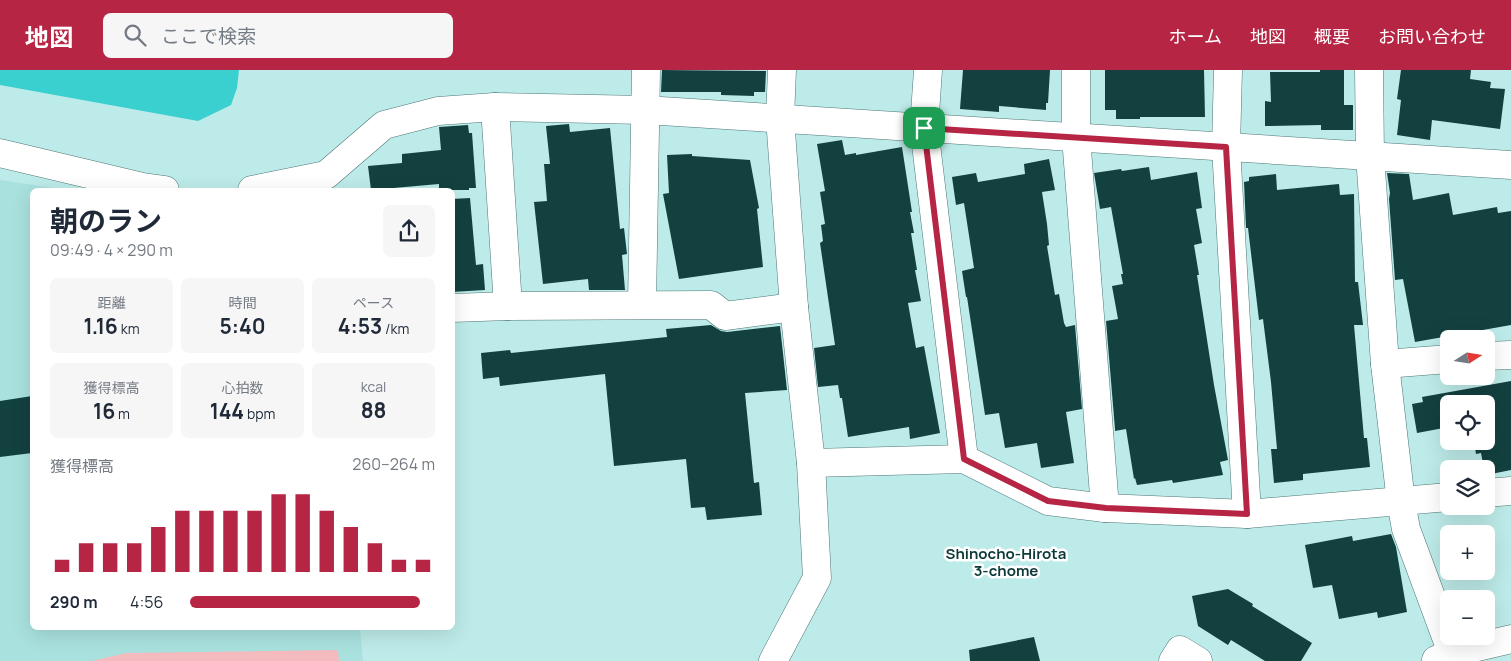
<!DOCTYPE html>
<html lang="ja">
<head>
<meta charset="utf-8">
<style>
	:root { --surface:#fff; --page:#f6f6f7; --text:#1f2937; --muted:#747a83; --accent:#b72544 }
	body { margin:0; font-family:Manrope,"Noto Sans JP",sans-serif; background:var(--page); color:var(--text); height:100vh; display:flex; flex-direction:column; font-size:19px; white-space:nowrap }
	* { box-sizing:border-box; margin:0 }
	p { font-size:16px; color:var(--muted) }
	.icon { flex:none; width:28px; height:28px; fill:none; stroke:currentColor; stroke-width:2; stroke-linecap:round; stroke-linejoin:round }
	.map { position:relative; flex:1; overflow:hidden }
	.panel { position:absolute; left:30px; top:118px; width:425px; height:442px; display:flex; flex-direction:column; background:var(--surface); border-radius:8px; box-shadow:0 5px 20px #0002 }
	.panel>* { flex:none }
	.needle { width:32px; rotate:78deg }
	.fabs { position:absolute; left:1440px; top:260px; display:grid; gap:10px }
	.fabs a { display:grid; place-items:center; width:55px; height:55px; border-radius:8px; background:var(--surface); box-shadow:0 5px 20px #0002; font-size:25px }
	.pin { position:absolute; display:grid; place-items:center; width:42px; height:42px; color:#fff; margin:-21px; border-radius:10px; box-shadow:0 2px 8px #0006 }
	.round { display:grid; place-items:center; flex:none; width:52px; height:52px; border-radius:8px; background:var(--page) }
	.headline { display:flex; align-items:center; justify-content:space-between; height:85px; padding:0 20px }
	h1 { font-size:28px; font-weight:700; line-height:38px }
	.stats { display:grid; grid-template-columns:repeat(3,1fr); gap:8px; height:85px; padding:5px 20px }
	.stats div { display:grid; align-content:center; border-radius:8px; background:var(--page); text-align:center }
	.stats b { font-size:21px; font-weight:700 }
	.stats small { font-size:14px; font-weight:400 }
	.stats p { font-size:14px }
	.chart { height:140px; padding:10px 20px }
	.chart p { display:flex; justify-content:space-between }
	.chart svg { width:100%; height:90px; margin-top:5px; stroke:var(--accent); stroke-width:6 }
	ul { padding:0 20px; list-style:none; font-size:16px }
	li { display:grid; grid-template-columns:80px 60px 1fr; align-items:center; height:38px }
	li i { height:12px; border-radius:6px; background:var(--accent) }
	header { display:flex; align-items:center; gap:30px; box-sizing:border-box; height:70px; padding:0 25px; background:var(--accent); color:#fff }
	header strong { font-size:24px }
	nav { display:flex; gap:28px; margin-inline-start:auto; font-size:18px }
	.search { width:350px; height:45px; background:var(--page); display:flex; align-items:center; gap:12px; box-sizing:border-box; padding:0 18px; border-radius:8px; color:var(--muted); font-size:19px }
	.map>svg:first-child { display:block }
	.built { fill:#a9e1df }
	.green { fill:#f4babd }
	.water { fill:#3ad0cf }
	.building { fill:#134140 }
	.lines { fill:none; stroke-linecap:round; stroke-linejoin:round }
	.minor-casing { stroke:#4d7776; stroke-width:29 }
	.minor { stroke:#fff; stroke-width:28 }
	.route-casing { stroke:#fff; stroke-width:10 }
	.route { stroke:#b72544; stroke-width:6 }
	.labels { text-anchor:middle; stroke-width:5; stroke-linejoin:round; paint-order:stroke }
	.neighbourhood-label { font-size:15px; font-weight:bold; fill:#0d3939; stroke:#fff }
</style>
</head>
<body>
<header>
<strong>地図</strong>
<div class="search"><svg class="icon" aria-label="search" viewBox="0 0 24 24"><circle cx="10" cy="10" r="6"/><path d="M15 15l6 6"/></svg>ここで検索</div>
<nav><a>ホーム</a><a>地図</a><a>概要</a><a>お問い合わせ</a></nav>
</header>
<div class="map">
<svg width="1511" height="591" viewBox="0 0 1511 591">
	<rect width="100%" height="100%" fill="#bdebe9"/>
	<path class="built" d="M 0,110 L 68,120 L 32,120 L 32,558 L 360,558 L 363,591 L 0,591 Z"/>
	<path class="green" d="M 338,580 L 339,591 L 92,591 L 126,583 Z"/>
	<path class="water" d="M 0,0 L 239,0 L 237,18 L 231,35 L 198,51 L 0,15 Z"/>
	<g class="building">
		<path d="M 662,0 L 766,1 L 765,22 L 754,22 L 754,26 L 721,25 L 721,22 L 661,22 Z"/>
		<path d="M 963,0 L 1050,0 L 1048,33 L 1046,33 L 1046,40 L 999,36 L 999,42 L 960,39 Z"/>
		<path d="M 1105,0 L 1204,0 L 1205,47 L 1140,47 L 1140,49 L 1116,49 L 1116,40 L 1105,40 Z"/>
		<path d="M 1320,0 L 1344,0 L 1344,35 L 1353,35 L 1353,60 L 1321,60 L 1321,55 L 1265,56 L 1265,31 L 1271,32 L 1270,2 L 1320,2 Z"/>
		<path d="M 1401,0 L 1471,0 L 1470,9 L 1491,12 L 1490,18 L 1505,19 L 1500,59 L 1432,50 L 1430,70 L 1397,65 L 1401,30 L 1397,29 Z"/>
		<path d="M 569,54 L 570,62 L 610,58 L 620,159 L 624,158 L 627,184 L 622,185 L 625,220 L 589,220 L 588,209 L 543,214 L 534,132 L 547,131 L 544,94 L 550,94 L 546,56 Z"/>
		<path d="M 468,55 L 469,63 L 472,63 L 476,118 L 469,118 L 469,120 L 439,120 L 439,114 L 371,120 L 368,96 L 402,93 L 402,84 L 441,80 L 439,57 Z"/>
		<path d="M 842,70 L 845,85 L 856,83 L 856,85 L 902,77 L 912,142 L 910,142 L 914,163 L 911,163 L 917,200 L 915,200 L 921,231 L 908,233 L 916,278 L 924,276 L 940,363 L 910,369 L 909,357 L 848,367 L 842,328 L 840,328 L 838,315 L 818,317 L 814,278 L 835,275 L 820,173 L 823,171 L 821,155 L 825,154 L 820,122 L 825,121 L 817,74 Z"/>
		<path d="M 692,84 L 692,86 L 750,90 L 759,138 L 757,139 L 763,197 L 679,209 L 663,124 L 669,123 L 667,85 Z"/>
		<path d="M 1049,89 L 1055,120 L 1042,122 L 1047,154 L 1049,175 L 1047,176 L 1055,225 L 1059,224 L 1064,253 L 1066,257 L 1075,255 L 1082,339 L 1066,342 L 1074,393 L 1041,398 L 1037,373 L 1005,378 L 999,343 L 985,345 L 967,227 L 966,227 L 962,201 L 974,198 L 964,133 L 956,135 L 952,107 L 976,103 L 978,112 L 1025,104 L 1024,94 Z"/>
		<path d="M 1149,97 L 1151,110 L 1197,102 L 1202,138 L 1196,139 L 1202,173 L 1194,175 L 1199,205 L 1197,205 L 1214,315 L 1228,390 L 1220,392 L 1223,405 L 1173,413 L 1172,410 L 1137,415 L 1135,408 L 1134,409 L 1126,359 L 1115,361 L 1115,359 L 1106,251 L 1118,249 L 1112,216 L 1123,214 L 1121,204 L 1123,204 L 1111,137 L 1100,139 L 1094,103 L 1121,99 L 1122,101 Z"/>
		<path d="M 1387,103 L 1409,104 L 1413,130 L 1449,123 L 1453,145 L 1497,137 L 1498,143 L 1511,141 L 1511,255 L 1415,272 L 1403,209 L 1395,210 L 1389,129 L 1390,123 Z"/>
		<path d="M 1276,104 L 1277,120 L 1339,114 L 1340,125 L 1354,124 L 1355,212 L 1358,212 L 1363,255 L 1354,255 L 1364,368 L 1367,368 L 1370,397 L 1303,404 L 1303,410 L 1274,413 L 1271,379 L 1277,379 L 1271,312 L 1263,249 L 1259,250 L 1248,158 L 1246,158 L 1244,112 L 1249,111 L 1249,107 Z"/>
		<path d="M 470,128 L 476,195 L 483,194 L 485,220 L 452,222 L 452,129 Z"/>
		<path d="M 711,255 L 721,261 L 727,262 L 780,256 L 787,320 L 745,323 L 754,413 L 759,412 L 762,445 L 707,450 L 705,437 L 691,438 L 686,389 L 614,396 L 605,304 L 500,316 L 499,307 L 483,309 L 481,283 L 510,280 L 511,283 L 667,267 L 666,259 Z"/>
		<path d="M 1511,311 L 1511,400 L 1486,405 L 1486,399 L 1484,399 L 1481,383 L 1476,384 L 1474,371 L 1486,371 L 1486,334 L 1449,334 L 1449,357 L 1417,363 L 1412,334 L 1423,332 L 1422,327 Z"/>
		<path d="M 32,326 L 32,383 L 0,387 L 0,331 Z"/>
		<path d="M 1391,464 L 1396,477 L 1407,542 L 1378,548 L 1377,542 L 1339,549 L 1332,515 L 1313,518 L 1305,475 L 1352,466 L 1353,471 Z"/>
		<path d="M 1228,519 L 1253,534 L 1252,536 L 1312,573 L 1301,591 L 1265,591 L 1231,570 L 1228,575 L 1198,556 L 1192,526 Z"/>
		<path d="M 1034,567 L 1040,591 L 970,591 L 969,580 Z"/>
	</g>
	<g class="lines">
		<g class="minor-casing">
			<g id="minor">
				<path d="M 928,0 L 924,58 L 964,389"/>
				<path d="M 1076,0 L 1076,67 L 1105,438"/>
				<path d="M 1228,0 L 1226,77 L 1247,444"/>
				<path d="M 1369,0 L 1370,86 L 1385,294 L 1401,432 L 1406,459 L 1455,591"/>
				<path d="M 495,37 L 508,236"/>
				<path d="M 0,83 L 143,117 L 165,120"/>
				<path d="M 252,120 L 326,105 L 384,55 L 438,41 L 495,37 L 645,40 L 1511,95"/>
				<path d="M 642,235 L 646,0"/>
				<path d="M 452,238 L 508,236 L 711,235 L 725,246 L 794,237"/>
				<path d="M 1486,286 L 1511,285"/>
				<path d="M 1385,294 L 1449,289"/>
				<path d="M 811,393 L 964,389 L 1048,431 L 1105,438 L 1247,444 L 1449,427"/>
				<path d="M 1486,423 L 1511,421"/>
				<path d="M 1436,590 L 1452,583 L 1511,569"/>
				<path d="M 773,591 L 817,508 L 811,393 L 794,237 L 780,48 L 782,0"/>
				<path d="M 1173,591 L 1180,580 L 1198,591"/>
			</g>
		</g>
		<use href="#minor" class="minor"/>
	</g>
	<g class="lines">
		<g class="route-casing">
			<path id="route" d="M 924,58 L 1226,77 L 1247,444 L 1106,438 L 1048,431 L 964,389 Z"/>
		</g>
		<use href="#route" class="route"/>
	</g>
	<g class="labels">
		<g class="neighbourhood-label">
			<text x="1006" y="489">Shinocho-Hirota<tspan x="1006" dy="17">3-chome</tspan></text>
		</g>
	</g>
</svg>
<div class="fabs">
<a><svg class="needle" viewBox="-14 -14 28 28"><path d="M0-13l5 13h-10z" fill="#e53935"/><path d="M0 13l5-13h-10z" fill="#747a83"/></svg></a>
<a><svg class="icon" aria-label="locate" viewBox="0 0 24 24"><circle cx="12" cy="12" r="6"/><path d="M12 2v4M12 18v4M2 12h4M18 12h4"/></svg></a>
<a><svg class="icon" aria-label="layers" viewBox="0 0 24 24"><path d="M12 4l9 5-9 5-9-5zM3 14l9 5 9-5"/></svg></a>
<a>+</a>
<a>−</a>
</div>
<div class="pin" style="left:924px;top:58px;background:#1e9e55"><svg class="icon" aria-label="arrive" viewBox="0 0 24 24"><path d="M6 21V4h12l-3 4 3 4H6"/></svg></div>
<section class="panel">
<div class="headline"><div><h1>朝のラン</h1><p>09:49 · 4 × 290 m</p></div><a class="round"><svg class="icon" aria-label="share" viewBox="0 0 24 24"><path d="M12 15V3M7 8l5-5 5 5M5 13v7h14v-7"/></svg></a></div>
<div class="stats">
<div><p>距離</p><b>1.16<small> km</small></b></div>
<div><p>時間</p><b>5:40</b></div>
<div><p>ペース</p><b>4:53<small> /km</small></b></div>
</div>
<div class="stats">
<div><p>獲得標高</p><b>16<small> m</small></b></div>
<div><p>心拍数</p><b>144<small> bpm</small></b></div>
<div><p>kcal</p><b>88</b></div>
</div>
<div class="chart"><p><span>獲得標高</span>260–264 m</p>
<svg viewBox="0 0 160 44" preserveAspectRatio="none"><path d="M5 44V38M15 44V30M25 44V30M35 44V30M45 44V22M55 44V14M65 44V14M75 44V14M85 44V14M95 44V6M105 44V6M115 44V14M125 44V22M135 44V30M145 44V38M155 44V38"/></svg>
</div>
<ul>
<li><b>290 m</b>4:56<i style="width:94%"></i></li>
</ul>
</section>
</div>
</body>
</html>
